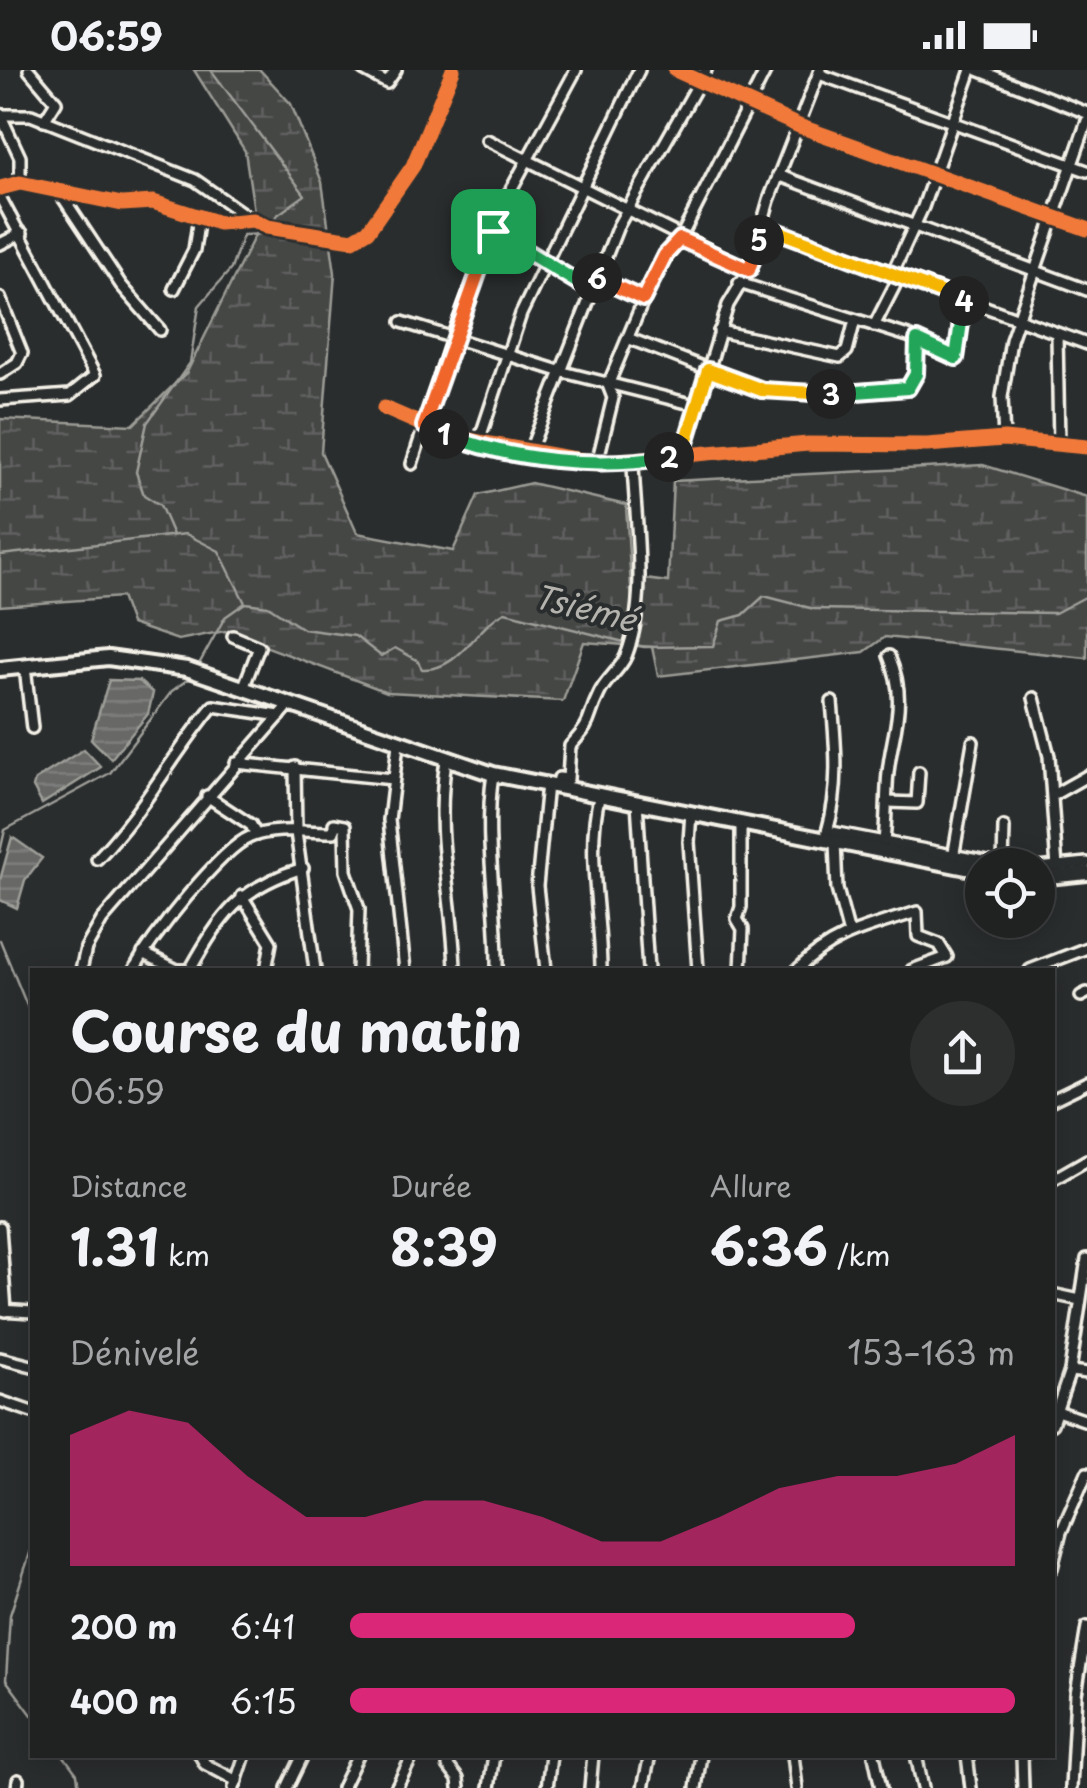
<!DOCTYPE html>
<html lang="fr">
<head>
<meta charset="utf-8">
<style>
	:root { --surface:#202222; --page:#2d2f2f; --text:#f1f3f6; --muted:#a2a4a5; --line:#3d3f40; --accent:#db2777 }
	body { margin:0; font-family:"Playpen Sans",sans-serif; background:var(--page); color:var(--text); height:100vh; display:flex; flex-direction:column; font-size:38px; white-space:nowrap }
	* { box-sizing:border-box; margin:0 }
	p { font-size:32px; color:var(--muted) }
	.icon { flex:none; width:55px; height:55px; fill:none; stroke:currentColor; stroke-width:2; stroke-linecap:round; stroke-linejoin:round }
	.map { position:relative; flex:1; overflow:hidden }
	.sheet { position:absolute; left:30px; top:898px; width:1025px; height:790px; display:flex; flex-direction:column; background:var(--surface); border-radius:0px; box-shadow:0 5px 25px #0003,0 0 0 2px var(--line) }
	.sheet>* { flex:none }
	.fabs { position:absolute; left:965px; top:778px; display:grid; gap:20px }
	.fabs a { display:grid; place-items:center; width:90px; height:90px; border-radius:50%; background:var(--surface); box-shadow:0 5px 25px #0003,0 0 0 2px var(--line); font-size:50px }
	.pin { position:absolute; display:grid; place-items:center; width:85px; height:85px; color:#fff; margin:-42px; border-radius:20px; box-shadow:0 5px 15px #0006 }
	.km { position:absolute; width:50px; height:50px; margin:-25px; border-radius:50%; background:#222; color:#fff; font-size:28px; line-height:50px; text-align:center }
	.round { display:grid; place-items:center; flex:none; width:105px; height:105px; border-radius:52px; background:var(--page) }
	.overview { display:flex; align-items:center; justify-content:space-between; height:170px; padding:0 40px }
	h1 { font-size:55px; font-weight:700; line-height:75px }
	.figures { display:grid; grid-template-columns:repeat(3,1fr); gap:15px; height:170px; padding:10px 40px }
	.figures div { display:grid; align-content:center }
	.figures b { font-size:50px; font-weight:700 }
	.figures small { font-size:28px; font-weight:400 }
	.figures p { font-size:28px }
	.chart { height:280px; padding:20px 40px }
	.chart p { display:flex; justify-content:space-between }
	.chart svg { width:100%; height:180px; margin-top:10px; fill:var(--accent); opacity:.7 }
	ul { padding:0 40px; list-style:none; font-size:32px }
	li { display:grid; grid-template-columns:160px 120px 1fr; align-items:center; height:75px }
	li i { height:25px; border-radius:12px; background:var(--accent) }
	.status { display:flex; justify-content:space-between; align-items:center; height:70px; padding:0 50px; background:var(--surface); direction:ltr }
	.status svg { height:28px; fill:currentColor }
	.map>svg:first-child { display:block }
	.wetland { fill:url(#wetland-marsh); stroke:#9c9c96; stroke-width:2.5 }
	.water { fill:url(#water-rules); stroke:#9f9f9a; stroke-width:2.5 }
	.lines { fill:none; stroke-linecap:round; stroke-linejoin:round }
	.stream { stroke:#9f9f9a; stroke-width:2.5 }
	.minor-casing { stroke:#f4f1e8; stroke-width:16 }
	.primary-casing { stroke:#f4f1e8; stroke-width:20 }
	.minor { stroke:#2a2d2e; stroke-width:9 }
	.primary { stroke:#2a2d2e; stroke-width:12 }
	.cycleway-casing { stroke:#2a2d2e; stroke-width:21 }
	.cycleway { stroke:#f17a3a; stroke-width:15 }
	.split-1-casing { stroke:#fff; stroke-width:20 }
	.split-2-casing { stroke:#fff; stroke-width:20 }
	.split-3-casing { stroke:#fff; stroke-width:20 }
	.split-4-casing { stroke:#fff; stroke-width:20 }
	.split-5-casing { stroke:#fff; stroke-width:20 }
	.split-6-casing { stroke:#fff; stroke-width:20 }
	.split-7-casing { stroke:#fff; stroke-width:20 }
	.split-1 { stroke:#f0652b; stroke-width:12 }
	.split-2 { stroke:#22a559; stroke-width:12 }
	.split-3 { stroke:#f5b400; stroke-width:12 }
	.split-4 { stroke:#22a559; stroke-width:12 }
	.split-5 { stroke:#f5b400; stroke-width:12 }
	.split-6 { stroke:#f0652b; stroke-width:12 }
	.split-7 { stroke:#22a559; stroke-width:12 }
	.labels { text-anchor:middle; stroke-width:8; stroke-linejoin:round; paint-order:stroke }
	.water-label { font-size:32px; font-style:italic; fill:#b5b3ae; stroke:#2a2d2e }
</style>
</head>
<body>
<div class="status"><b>06:59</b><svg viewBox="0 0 49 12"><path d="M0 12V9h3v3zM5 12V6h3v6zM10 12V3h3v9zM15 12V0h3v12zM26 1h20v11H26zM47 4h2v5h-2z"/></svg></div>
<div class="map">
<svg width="1087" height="1718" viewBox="0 0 1087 1718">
	<defs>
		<pattern id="wetland-marsh" width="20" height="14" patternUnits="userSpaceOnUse" patternTransform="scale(2.5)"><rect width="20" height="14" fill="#444645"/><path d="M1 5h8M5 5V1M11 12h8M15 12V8" fill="none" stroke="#606160"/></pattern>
		<pattern id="water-rules" width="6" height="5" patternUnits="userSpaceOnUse" patternTransform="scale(2.5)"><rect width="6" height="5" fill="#676866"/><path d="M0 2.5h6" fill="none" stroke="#7d7e7c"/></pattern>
	</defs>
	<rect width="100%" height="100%" fill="#2a2d2e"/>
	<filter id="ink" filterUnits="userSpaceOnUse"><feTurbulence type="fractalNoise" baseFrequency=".01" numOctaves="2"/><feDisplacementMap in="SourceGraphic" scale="20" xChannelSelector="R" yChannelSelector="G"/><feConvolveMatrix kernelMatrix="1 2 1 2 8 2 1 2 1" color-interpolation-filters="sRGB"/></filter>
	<g filter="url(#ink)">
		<path class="wetland" d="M 194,0 L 260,0 L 291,34 L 322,112 L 335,203 L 321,382 L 357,463 L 453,481 L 478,425 L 531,413 L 626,435 L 632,534 L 644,530 L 645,509 L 668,512 L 673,411 L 983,395 L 1087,427 L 1087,588 L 885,567 L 864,582 L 658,606 L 652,577 L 584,572 L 563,631 L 387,622 L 225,561 L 178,570 L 131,554 L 121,527 L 0,536 L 0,349 L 133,355 L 187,302 L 257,161 L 245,81 Z"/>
		<g class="water">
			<path d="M 109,610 L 139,611 L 153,623 L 148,644 L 111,689 L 91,669 Z"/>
			<path d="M 84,679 L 101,697 L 42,734 L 33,717 L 35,710 Z"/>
			<path d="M 12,767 L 42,788 L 25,810 L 17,838 L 0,830 L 0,810 Z"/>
		</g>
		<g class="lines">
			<g class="stream">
				<path d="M 173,465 L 160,435 L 144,425 L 136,402 L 147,353 L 190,293 L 199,236 L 231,199 L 243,165 L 268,164 L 276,146 L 305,125 L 211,0"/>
				<path d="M 0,485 L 186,464 L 219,481 L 245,533 L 268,536 L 303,559 L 355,566 L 381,586 L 395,578 L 417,590 L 422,599 C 460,601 475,557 505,542 L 644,577 L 713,576 L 721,551 L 743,545 L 764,526 L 814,539 L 1055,543 L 1087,526"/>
				<path d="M 198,596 L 225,547 L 245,533"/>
				<path d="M 0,782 L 5,760 L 110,703 L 172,621 L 191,607"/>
				<path d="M 0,870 L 32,948"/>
				<path d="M 32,1477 L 10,1545 L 6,1610 L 32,1645"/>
				<path d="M 63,1685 L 77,1704 L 79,1718"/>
			</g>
			<g class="minor-casing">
				<g id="minor">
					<path d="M 29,0 L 56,32 L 44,51"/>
					<path d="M 363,0 L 387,13 L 396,0"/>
					<path d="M 675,0 L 799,56 L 1087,159"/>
					<path d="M 978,0 L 1087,43"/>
					<path d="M 819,4 L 1087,101"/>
					<path d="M 0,44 L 20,87 L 20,113"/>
					<path d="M 0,45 L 31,45 L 195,110 L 252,150"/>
					<path d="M 487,70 L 749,200"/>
					<path d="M 778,105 L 1087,220"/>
					<path d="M 0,118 L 20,113 L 122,134 L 153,132 L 219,153 L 253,150 L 267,157 L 353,170 L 368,161 L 413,96 L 453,0"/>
					<path d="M 58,120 L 121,215 L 160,260"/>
					<path d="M 0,127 L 95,305 L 70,325 L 0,330"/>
					<path d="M 763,156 L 1087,274"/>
					<path d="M 493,161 L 590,220"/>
					<path d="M 0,174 L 22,163"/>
					<path d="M 596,207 L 643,229"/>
					<path d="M 739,213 L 908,266 L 953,287 L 958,285 L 965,231"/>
					<path d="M 174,219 L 194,180 L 199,147"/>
					<path d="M 0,228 L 22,283 L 17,293 L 0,304"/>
					<path d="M 402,252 L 559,301 L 695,335"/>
					<path d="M 874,256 L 896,213 L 893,202 L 923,137 L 971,0"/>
					<path d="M 719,261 L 840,287 L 847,281 L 855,250"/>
					<path d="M 1057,265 L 1059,374"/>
					<path d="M 630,269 L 762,320 L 820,324 L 908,318 L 916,304 L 917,270"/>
					<path d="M 384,338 L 451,367 L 597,393 L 808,374 L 927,375 L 1004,369 L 1087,377"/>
					<path d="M 1004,369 L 1002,327 L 1011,270 L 1087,51"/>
					<path d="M 478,374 L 521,244 L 639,0"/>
					<path d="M 529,383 L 618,156 L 706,0"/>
					<path d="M 682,386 L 728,235 L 749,200 L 769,130 L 820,0"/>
					<path d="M 597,393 L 613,328 L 608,315 L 656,200 L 680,169 L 766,0"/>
					<path d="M 412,394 L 453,265 L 506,129 L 576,0"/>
					<path d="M 233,566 L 259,577 L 244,616"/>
					<path d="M 25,597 L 32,658"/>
					<path d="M 1034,628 L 1049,686 L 1057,798"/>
					<path d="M 398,674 L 389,750 L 405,900"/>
					<path d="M 446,690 C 434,768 453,824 455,900"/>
					<path d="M 236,693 L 393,709"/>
					<path d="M 295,697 L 296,762 L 315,900"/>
					<path d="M 493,704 C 483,768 498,835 497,900"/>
					<path d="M 557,716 L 559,708 L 568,709 L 570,676 C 595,649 585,652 599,624 C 605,610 620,600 626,586 C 649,527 635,455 633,393"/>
					<path d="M 600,724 C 585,779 601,843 601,900"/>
					<path d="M 1053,725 L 1087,706"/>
					<path d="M 207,726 L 251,755 L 256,765"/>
					<path d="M 637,732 L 648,900"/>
					<path d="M 888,732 L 917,733 L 919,702"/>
					<path d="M 691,742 L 689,772 L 698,900"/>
					<path d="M 741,753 L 741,837 L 737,849 L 743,859 L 741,900"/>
					<path d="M 827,761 L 1004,795"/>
					<path d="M 827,762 C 840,718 836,677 832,632"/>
					<path d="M 835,772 L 837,819 L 849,864"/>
					<path d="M 884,772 C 886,753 886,735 887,717 C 888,667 911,638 889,586"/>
					<path d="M 953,788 L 973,672"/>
					<path d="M 97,789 C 142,743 172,686 213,636 L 280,646"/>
					<path d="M 1003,795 L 1004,757"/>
					<path d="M 1038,798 L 1087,793"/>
					<path d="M 242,826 L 271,873 L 266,900"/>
					<path d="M 143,883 L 177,900 L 190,900"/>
					<path d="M 81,900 L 86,878 L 102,850 L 290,634"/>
					<path d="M 134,900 C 148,871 221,779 250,767 C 274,757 308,762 334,762 L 334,754 L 345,756 L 346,801 L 359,839 L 357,900"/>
					<path d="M 190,900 C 221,845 240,817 303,798"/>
					<path d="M 546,900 L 537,816 L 547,714"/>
					<path d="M 797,900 C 832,864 870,857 917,842 L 918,866 L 939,874 L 947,887 L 912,900"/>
					<path d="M 1030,900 L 1087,878"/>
					<path d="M 1081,926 L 1087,923"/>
					<path d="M 1052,1030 L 1087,1013"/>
					<path d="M 1052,1110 L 1087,1090"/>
					<path d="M 0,1157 L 6,1241"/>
					<path d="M 1052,1224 L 1080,1230"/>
					<path d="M 0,1240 L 32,1242"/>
					<path d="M 0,1288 L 32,1296"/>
					<path d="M 1070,1301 L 1087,1303"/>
					<path d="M 0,1331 L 32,1342"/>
					<path d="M 1057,1341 L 1087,1351"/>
					<path d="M 1052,1354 L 1070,1301 L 1087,1189"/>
					<path d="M 1052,1498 L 1061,1462 L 1087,1403"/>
					<path d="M 200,1685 L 205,1694 L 237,1711"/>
					<path d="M 450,1685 L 448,1696 L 458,1709 L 459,1718"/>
					<path d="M 793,1685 L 797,1718"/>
					<path d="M 874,1685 L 881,1718"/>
					<path d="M 916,1685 L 923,1718"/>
					<path d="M 967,1685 L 971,1718"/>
					<path d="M 1022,1685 L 1023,1718"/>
					<path d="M 17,1718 L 18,1710"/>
					<path d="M 234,1718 L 245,1685"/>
					<path d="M 287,1718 L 303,1685"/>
					<path d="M 342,1718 L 358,1685"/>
					<path d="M 396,1718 L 413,1685"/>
					<path d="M 489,1718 L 494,1685"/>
					<path d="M 547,1718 L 551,1685"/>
					<path d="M 590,1718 L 593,1685"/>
					<path d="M 643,1718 L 650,1685"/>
					<path d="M 696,1718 L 701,1685"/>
					<path d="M 1071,1718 L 1076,1624 L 1087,1557"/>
				</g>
			</g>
			<g class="primary-casing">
				<g id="primary">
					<path d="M 0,599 L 108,588 L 187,599 L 493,704 L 982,801"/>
					<path d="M 1038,808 L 1087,803"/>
				</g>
			</g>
			<use href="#minor" class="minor"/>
			<use href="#primary" class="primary"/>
			<g class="cycleway-casing">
				<g id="cycleway">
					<path d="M 675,0 L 799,56 L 1087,159"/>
					<path d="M 0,118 L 20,113 L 122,134 L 153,132 L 219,153 L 253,150 L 267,157 L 353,170 L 368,161 L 413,96 L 453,0"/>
					<path d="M 384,338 L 451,367 L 597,393 L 808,374 L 927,375 L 1004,369 L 1087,377"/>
				</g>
			</g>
			<use href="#cycleway" class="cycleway"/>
		</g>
	</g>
	<g class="lines" filter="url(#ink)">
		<g class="split-1-casing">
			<path id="split-1" d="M 444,364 L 424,356 L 493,161"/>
		</g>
		<g class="split-2-casing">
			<path id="split-2" d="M 444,364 C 514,391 596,399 669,387"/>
		</g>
		<g class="split-3-casing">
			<path id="split-3" d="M 669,387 L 682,386 L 708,300 L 762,320 L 831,324"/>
		</g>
		<g class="split-4-casing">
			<path id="split-4" d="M 831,324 L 908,318 L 916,304 L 917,270 L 956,288 L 964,231"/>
		</g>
		<g class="split-5-casing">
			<path id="split-5" d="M 759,170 L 764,156 L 964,231"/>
		</g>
		<g class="split-6-casing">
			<path id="split-6" d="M 597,208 L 643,229 L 665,185 L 680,169 L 749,200 L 759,170"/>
		</g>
		<g class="split-7-casing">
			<path id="split-7" d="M 493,161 L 590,220 L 597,208"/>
		</g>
		<use href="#split-1" class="split-1"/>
		<use href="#split-2" class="split-2"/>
		<use href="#split-3" class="split-3"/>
		<use href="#split-4" class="split-4"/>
		<use href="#split-5" class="split-5"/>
		<use href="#split-6" class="split-6"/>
		<use href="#split-7" class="split-7"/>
	</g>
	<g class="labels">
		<g class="water-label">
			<text transform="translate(585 539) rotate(14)" y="11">Tsiémé</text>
		</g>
	</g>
</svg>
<div class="fabs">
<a><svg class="icon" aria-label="locate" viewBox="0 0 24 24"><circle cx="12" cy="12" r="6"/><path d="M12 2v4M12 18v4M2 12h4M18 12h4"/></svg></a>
</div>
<div class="pin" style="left:493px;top:161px;background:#1e9e55"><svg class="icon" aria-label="arrive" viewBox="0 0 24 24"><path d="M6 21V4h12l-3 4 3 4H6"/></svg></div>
<b class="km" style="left:444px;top:364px">1</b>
<b class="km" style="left:669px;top:387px">2</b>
<b class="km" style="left:831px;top:324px">3</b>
<b class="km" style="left:964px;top:231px">4</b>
<b class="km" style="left:759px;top:170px">5</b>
<b class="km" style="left:597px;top:208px">6</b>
<section class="sheet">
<div class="overview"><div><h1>Course du matin</h1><p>06:59</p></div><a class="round"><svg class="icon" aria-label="share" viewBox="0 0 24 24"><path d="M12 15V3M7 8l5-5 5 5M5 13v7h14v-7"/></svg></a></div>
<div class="figures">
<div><p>Distance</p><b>1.31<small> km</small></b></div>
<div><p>Durée</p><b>8:39</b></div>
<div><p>Allure</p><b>6:36<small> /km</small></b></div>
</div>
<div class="chart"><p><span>Dénivelé</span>153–163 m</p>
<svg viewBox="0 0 160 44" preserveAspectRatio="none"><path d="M0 44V12L10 6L20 9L30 22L40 32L50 32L60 28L70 28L80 32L90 38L100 38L110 32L120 25L130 22L140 22L150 19L160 12V44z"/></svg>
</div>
<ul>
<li><b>200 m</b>6:41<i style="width:76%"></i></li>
<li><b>400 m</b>6:15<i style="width:100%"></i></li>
</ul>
</section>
</div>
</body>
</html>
